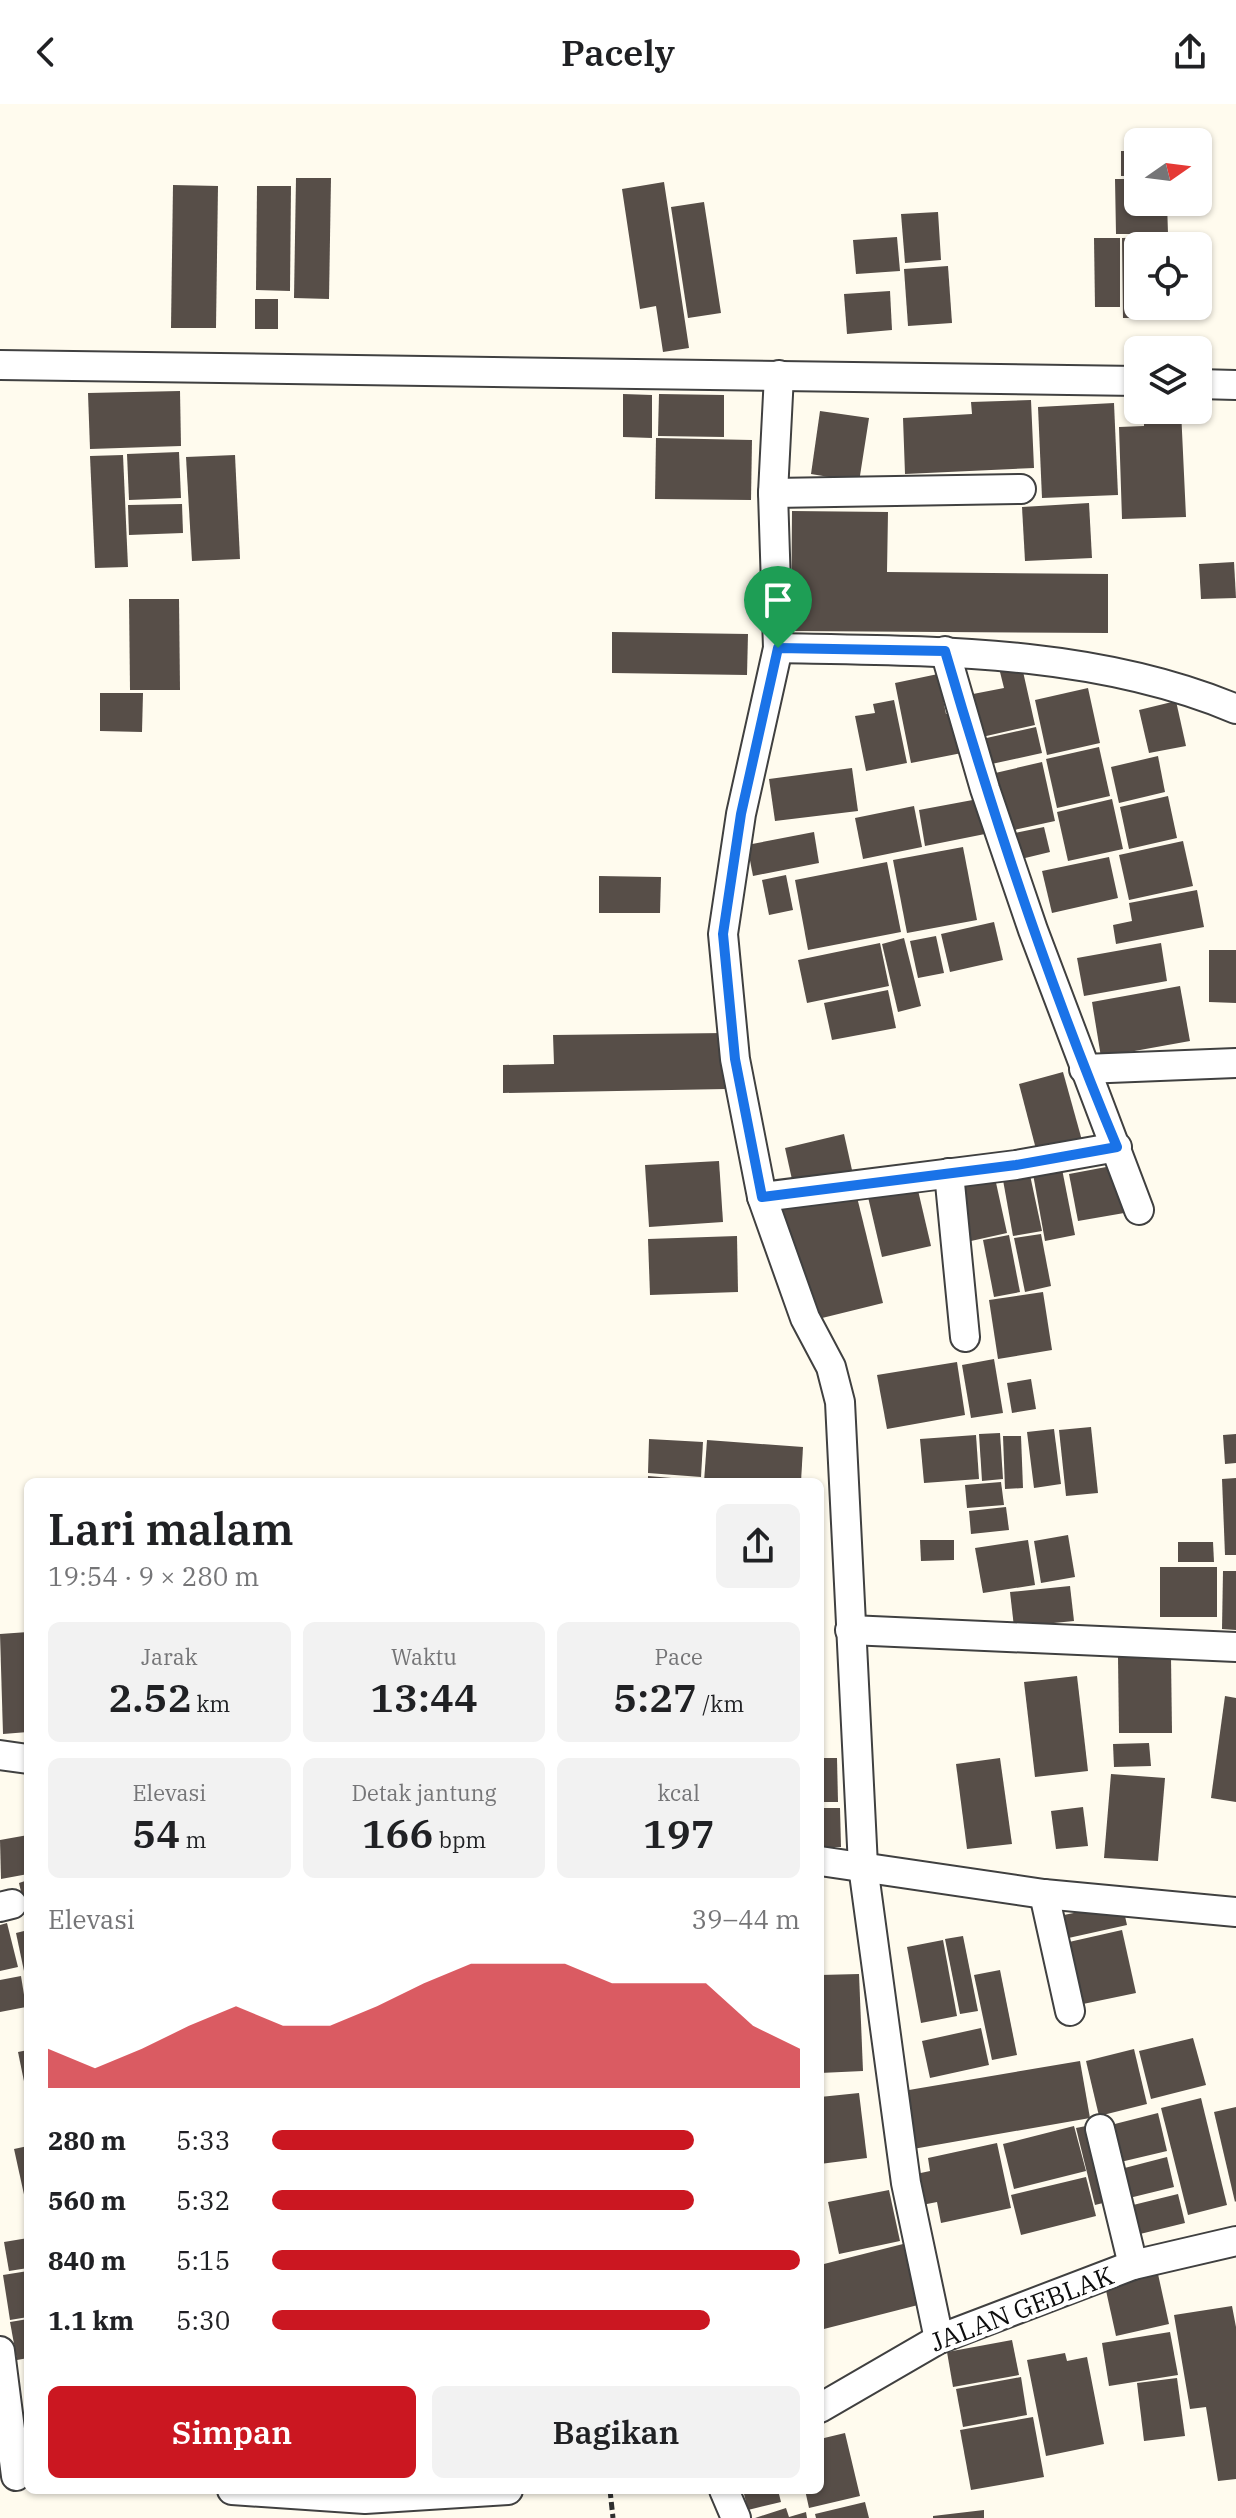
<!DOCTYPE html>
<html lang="id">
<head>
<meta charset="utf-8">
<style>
	:root { --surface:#fff; --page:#f2f2f2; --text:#202124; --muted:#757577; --accent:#cb1721 }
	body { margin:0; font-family:"IBM Plex Serif",serif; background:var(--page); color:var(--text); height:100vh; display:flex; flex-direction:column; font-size:30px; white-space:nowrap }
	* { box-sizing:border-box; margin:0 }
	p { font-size:26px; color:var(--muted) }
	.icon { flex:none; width:44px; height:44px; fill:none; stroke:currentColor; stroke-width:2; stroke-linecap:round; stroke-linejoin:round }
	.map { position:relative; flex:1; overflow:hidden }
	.side { position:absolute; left:24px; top:1374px; width:800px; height:1016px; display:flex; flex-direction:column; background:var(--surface); border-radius:12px; box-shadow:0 2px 6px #0004 }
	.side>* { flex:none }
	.needle { width:52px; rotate:76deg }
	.tools { position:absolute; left:1124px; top:24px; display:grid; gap:16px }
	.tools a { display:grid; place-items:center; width:88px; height:88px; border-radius:12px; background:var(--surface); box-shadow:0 2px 6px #0004; font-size:40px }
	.pin { position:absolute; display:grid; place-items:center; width:68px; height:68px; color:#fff; margin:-82px -34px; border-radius:50% 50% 50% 0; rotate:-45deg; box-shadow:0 0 8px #0007 }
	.pin .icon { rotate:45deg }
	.round { display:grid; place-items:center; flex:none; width:84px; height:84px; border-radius:12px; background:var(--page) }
	.head { display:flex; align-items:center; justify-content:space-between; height:136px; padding:0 24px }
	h1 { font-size:44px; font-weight:600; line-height:60px }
	.figures { display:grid; grid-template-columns:repeat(3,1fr); gap:12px; height:136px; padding:8px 24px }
	.figures div { display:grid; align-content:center; border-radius:12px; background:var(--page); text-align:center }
	.figures b { font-size:40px; font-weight:600 }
	.figures small { font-size:22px; font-weight:400 }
	.figures p { font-size:22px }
	.chart { height:224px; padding:16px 24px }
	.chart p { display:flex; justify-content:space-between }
	.chart svg { width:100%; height:144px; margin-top:8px; fill:var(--accent); opacity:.7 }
	.button { display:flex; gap:16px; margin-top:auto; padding:16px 24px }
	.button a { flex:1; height:92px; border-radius:12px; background:var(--accent); color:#fff; font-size:32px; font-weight:600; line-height:92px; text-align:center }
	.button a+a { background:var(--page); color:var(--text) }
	ul { padding:0 24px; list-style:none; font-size:26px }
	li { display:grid; grid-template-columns:128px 96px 1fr; align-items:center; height:60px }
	li i { height:20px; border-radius:10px; background:var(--accent) }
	header { display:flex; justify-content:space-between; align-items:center; height:104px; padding:0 24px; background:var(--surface); font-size:36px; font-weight:600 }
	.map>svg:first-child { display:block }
	.building { fill:#574e48 }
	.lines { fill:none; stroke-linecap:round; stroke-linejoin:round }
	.minor-casing { stroke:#404040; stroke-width:32 }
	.path { stroke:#2f2f2f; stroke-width:5; stroke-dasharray:8 4; stroke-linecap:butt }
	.minor { stroke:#fff; stroke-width:28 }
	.route-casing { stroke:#fff; stroke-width:16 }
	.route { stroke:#1a73e8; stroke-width:10 }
	.labels { text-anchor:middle; stroke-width:8; stroke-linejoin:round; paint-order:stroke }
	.street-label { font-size:26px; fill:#0d0d0d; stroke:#fff }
</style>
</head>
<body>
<header><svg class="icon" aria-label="back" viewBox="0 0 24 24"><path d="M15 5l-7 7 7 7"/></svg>Pacely<svg class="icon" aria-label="share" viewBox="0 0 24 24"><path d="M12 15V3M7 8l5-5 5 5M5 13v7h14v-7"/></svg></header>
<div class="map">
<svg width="1236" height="2414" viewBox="0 0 1236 2414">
	<rect width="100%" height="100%" fill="#fffbee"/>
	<g class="building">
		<rect x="1121" y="47" width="17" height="25"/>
		<path d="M 296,74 L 331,74 L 329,195 L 294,194 Z"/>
		<path d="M 1115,75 L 1138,75 L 1138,98 L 1167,98 L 1168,130 L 1116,130 Z"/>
		<path d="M 664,78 L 689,244 L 663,248 L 656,202 L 640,205 L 622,85 Z"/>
		<path d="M 173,81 L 218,82 L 216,224 L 171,224 Z"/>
		<path d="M 257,82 L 291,82 L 290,187 L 256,186 Z"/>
		<path d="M 704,98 L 721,209 L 688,214 L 671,103 Z"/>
		<path d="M 938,108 L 941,156 L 905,159 L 901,110 Z"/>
		<path d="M 897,133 L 900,167 L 856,170 L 853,136 Z"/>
		<path d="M 1170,133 L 1170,142 L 1138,142 L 1138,202 L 1171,202 L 1171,214 L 1123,214 L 1122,134 Z"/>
		<path d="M 1094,134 L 1120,134 L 1120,203 L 1095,203 Z"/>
		<path d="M 948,162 L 952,219 L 908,222 L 904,165 Z"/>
		<path d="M 890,187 L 892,226 L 847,230 L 844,190 Z"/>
		<rect x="255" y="195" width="23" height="30"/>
		<path d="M 180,287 L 181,342 L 90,345 L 88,289 Z"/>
		<path d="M 623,290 L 652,291 L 652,334 L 623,333 Z"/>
		<path d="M 659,290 L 724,291 L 724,333 L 658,332 Z"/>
		<path d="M 1031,296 L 1034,364 L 905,370 L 903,314 L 972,310 L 971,298 Z"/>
		<path d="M 1114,299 L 1118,391 L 1042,394 L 1038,303 Z"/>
		<path d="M 1144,306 L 1181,306 L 1186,413 L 1122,415 L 1119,323 L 1144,322 Z"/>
		<path d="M 820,307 L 869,314 L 859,378 L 811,370 Z"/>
		<path d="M 656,334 L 752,336 L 751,396 L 655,395 Z"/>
		<path d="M 179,348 L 181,394 L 129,396 L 127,350 Z"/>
		<path d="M 123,351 L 128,463 L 95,464 L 90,352 Z"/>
		<path d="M 235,351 L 240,455 L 192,457 L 186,353 Z"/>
		<path d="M 1089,399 L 1092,454 L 1025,457 L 1022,403 Z"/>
		<path d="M 182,400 L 183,429 L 129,431 L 128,401 Z"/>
		<path d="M 792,407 L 888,408 L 887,468 L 1108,470 L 1108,529 L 791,527 Z"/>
		<path d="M 1234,458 L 1236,494 L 1201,495 L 1199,460 Z"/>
		<path d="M 129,495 L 179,495 L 180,586 L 130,586 Z"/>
		<path d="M 612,528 L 748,530 L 747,571 L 612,569 Z"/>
		<path d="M 1022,563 L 1035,621 L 982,633 L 973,590 L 1004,584 L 1000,568 Z"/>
		<path d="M 938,570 L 946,610 L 959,608 L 967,648 L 911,659 L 895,579 Z"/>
		<path d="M 1088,584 L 1100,639 L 1047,651 L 1035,596 Z"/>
		<path d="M 100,589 L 143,589 L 142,628 L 100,627 Z"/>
		<path d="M 894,596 L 907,659 L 866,667 L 855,612 L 875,609 L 873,600 Z"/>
		<path d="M 1176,597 L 1186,642 L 1149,649 L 1139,606 Z"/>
		<path d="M 1036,623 L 1042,649 L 987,661 L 982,635 Z"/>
		<path d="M 1099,643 L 1110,692 L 1057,704 L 1046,655 Z"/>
		<path d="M 1158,652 L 1165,688 L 1119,699 L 1111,663 Z"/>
		<path d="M 1042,658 L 1055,717 L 1005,728 L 991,670 Z"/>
		<path d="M 852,664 L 858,707 L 775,717 L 769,675 Z"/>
		<path d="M 1168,692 L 1177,734 L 1129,745 L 1120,703 Z"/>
		<path d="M 978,695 L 985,730 L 925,742 L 919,706 Z"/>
		<path d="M 1112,695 L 1123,745 L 1068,757 L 1057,708 Z"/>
		<path d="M 914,702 L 922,743 L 863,755 L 855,714 Z"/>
		<path d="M 1044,723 L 1050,748 L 1021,755 L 1015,729 Z"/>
		<path d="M 814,728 L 819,759 L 753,772 L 747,741 Z"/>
		<path d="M 1183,737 L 1193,782 L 1129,796 L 1119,751 Z"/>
		<path d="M 963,743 L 977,816 L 907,829 L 893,756 Z"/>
		<path d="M 1109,753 L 1118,794 L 1052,809 L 1042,767 Z"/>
		<path d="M 887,758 L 901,828 L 808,846 L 795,776 Z"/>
		<path d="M 786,771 L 793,806 L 769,811 L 762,776 Z"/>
		<path d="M 599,772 L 661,773 L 660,809 L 599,809 Z"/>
		<path d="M 1197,786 L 1204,823 L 1116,840 L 1113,821 L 1132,817 L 1129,799 Z"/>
		<path d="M 994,818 L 1003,856 L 950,868 L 941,830 Z"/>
		<path d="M 936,832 L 944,869 L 918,874 L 910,837 Z"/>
		<path d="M 904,834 L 921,902 L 898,908 L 882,840 Z"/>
		<path d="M 880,839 L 889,882 L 807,899 L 798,856 Z"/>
		<path d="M 1161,839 L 1167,877 L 1084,892 L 1077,854 Z"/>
		<path d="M 1209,846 L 1236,846 L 1236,899 L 1209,898 Z"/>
		<path d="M 1180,882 L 1190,937 L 1101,953 L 1092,898 Z"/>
		<path d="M 888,886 L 896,924 L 832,936 L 824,899 Z"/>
		<path d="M 725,929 L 726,985 L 503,989 L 503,961 L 554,960 L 553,931 Z"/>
		<path d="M 1063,968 L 1083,1040 L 1038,1053 L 1019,980 Z"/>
		<path d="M 844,1030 L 852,1066 L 793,1080 L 785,1044 Z"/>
		<path d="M 719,1057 L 723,1118 L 649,1123 L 645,1061 Z"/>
		<path d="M 1122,1060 L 1130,1108 L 1078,1117 L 1069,1070 Z"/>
		<path d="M 1062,1065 L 1075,1131 L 1045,1137 L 1033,1070 Z"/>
		<path d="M 1030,1071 L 1042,1127 L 1013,1132 L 1003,1076 Z"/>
		<path d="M 995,1074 L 1007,1129 L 971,1137 L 959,1082 Z"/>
		<path d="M 917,1082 L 931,1142 L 882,1153 L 868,1093 Z"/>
		<path d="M 855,1085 L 883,1199 L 818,1215 L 775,1105 Z"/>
		<path d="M 1041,1130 L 1051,1182 L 1025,1188 L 1014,1134 Z"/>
		<path d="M 1009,1131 L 1020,1188 L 994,1193 L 983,1136 Z"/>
		<path d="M 737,1132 L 738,1188 L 650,1191 L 648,1135 Z"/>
		<path d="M 1043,1188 L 1052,1246 L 998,1255 L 989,1196 Z"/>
		<path d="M 994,1255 L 1003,1309 L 971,1314 L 962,1261 Z"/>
		<path d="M 957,1258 L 965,1311 L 887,1325 L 877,1271 Z"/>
		<path d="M 1031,1275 L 1036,1305 L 1012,1309 L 1007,1279 Z"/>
		<path d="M 1091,1323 L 1098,1389 L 1066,1392 L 1059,1326 Z"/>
		<path d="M 1054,1325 L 1061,1380 L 1034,1384 L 1027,1328 Z"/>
		<path d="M 1000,1329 L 1003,1375 L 982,1377 L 979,1330 Z"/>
		<path d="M 1236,1330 L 1236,1359 L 1225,1360 L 1223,1331 Z"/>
		<path d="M 976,1331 L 979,1375 L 924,1379 L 920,1335 Z"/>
		<path d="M 1003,1332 L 1021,1332 L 1023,1384 L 1005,1385 Z"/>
		<path d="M 649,1335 L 703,1338 L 701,1373 L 648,1369 Z"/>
		<path d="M 707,1336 L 803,1343 L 801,1378 L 704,1378 Z"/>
		<path d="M 648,1372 L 695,1376 L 695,1378 L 648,1378 Z"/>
		<path d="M 1236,1374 L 1236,1451 L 1225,1451 L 1222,1375 Z"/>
		<path d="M 1001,1378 L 1004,1401 L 967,1404 L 965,1381 Z"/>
		<path d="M 1006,1403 L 1009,1426 L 971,1430 L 969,1407 Z"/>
		<path d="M 1068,1431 L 1075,1473 L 1041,1479 L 1034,1437 Z"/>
		<path d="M 920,1436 L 954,1436 L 954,1456 L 921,1457 Z"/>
		<path d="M 1028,1436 L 1035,1481 L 983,1489 L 975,1444 Z"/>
		<path d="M 1178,1438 L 1213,1438 L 1214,1458 L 1178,1458 Z"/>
		<rect x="1160" y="1463" width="57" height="50"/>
		<path d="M 1223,1467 L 1236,1467 L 1236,1526 L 1222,1525 Z"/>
		<path d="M 1070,1482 L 1074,1517 L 1014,1523 L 1010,1488 Z"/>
		<path d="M 28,1528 L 28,1628 L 3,1630 L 0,1530 Z"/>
		<path d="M 1118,1553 L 1171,1553 L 1172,1629 L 1119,1629 Z"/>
		<path d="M 1077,1572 L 1088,1667 L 1035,1673 L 1024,1578 Z"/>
		<path d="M 1225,1592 L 1236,1594 L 1236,1698 L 1211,1694 Z"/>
		<path d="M 1149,1639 L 1151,1662 L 1114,1663 L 1113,1640 Z"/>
		<path d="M 820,1654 L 837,1654 L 838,1698 L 820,1698 Z"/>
		<path d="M 1000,1654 L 1012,1740 L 967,1745 L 956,1660 Z"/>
		<path d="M 1111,1670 L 1165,1674 L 1158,1757 L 1104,1754 Z"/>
		<path d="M 1083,1703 L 1088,1742 L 1056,1745 L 1051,1707 Z"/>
		<path d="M 820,1704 L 840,1704 L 841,1743 L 820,1743 Z"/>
		<path d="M 28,1731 L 28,1770 L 1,1775 L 0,1736 Z"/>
		<path d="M 28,1776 L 28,1814 L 27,1814 L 19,1779 Z"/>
		<path d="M 1122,1799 L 1127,1821 L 1064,1835 L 1059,1812 Z"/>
		<path d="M 7,1819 L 18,1863 L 0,1867 L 0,1821 Z"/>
		<path d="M 28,1826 L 28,1866 L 24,1867 L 16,1829 Z"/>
		<path d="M 1122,1826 L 1136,1889 L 1083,1900 L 1069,1838 Z"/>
		<path d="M 963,1832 L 978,1907 L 960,1910 L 945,1835 Z"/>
		<path d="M 943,1836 L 957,1912 L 921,1919 L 907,1843 Z"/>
		<path d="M 1000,1866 L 1017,1951 L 992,1956 L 974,1871 Z"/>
		<path d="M 859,1870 L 863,1967 L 820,1969 L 820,1871 Z"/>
		<path d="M 21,1872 L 26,1903 L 0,1908 L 0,1876 Z"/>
		<path d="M 981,1924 L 989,1961 L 930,1974 L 922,1937 Z"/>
		<path d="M 1193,1934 L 1206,1981 L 1151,1995 L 1139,1947 Z"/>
		<path d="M 1134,1945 L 1147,2000 L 1099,2012 L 1086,1957 Z"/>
		<path d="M 28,1946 L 28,1992 L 27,1992 L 18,1948 Z"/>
		<path d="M 1080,1957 L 1090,2014 L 913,2045 L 903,1987 Z"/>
		<path d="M 859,1989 L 867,2054 L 820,2060 L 820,1993 Z"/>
		<path d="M 1201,1994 L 1227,2101 L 1188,2111 L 1161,2004 Z"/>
		<path d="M 1236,2003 L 1236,2097 L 1235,2098 L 1214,2008 Z"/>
		<path d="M 1158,2009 L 1167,2047 L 1112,2060 L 1103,2023 Z"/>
		<path d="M 1096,2020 L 1115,2096 L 1095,2101 L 1076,2024 Z"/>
		<path d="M 1074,2022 L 1086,2067 L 1014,2085 L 1003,2040 Z"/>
		<path d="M 997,2039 L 1011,2104 L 941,2119 L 937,2098 L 922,2101 L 916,2070 L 930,2067 L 928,2054 Z"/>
		<path d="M 28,2042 L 28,2094 L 25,2095 L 14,2045 Z"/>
		<path d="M 1167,2053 L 1174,2083 L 1121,2096 L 1113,2067 Z"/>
		<path d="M 1086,2073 L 1096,2112 L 1021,2131 L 1011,2091 Z"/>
		<path d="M 889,2086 L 900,2137 L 839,2150 L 828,2098 Z"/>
		<path d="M 1178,2090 L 1185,2119 L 1140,2130 L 1133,2101 Z"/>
		<path d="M 28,2134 L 28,2164 L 9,2167 L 4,2138 Z"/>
		<path d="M 903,2140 L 918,2201 L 820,2226 L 820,2161 Z"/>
		<path d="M 28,2167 L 28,2213 L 10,2216 L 3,2171 Z"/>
		<path d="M 1158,2170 L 1169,2220 L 1116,2232 L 1105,2182 Z"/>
		<path d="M 1232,2202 L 1236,2223 L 1236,2375 L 1218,2377 L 1206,2303 L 1190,2305 L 1174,2211 Z"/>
		<path d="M 28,2215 L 28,2254 L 17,2256 L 10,2218 Z"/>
		<path d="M 1170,2228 L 1178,2271 L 1109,2282 L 1102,2239 Z"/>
		<path d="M 1012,2236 L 1019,2271 L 953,2283 L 947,2248 Z"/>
		<path d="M 1065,2249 L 1067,2257 L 1087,2253 L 1104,2340 L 1046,2352 L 1027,2256 Z"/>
		<path d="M 1021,2273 L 1027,2311 L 963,2323 L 956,2285 Z"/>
		<path d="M 1177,2274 L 1185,2332 L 1144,2337 L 1137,2279 Z"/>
		<path d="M 1033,2313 L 1044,2373 L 971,2386 L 960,2326 Z"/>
		<path d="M 845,2329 L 860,2392 L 809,2404 L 805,2386 L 820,2386 L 820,2335 Z"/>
		<path d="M 743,2386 L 778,2386 L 781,2398 L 748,2406 Z"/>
		<path d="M 865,2398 L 869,2414 L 816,2414 L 815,2410 Z"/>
		<path d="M 786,2404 L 789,2413 L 806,2408 L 807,2414 L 755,2414 Z"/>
		<path d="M 984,2406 L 984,2414 L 933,2414 L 933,2412 Z"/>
	</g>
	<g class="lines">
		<g class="minor-casing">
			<g id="minor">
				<path d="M 0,261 L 1138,277"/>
				<path d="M 779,271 L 773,389 L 778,544 L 741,710 L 723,830 L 735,955 L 762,1093 L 805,1214 L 831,1263 L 840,1298 L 863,1762 L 906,2079 L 939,2235"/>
				<path d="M 1198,280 L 1236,281"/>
				<path d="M 773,389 L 1021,385"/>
				<path d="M 778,544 C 930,547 1093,545 1236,605"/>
				<path d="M 945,547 L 985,685 L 1033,826 L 1139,1106"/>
				<path d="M 1084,965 L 1236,959"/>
				<path d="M 949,1069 L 965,1233"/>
				<path d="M 762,1093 L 1016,1061 L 1117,1043"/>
				<path d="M 850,1526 L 1236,1543"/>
				<path d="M 0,1651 L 28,1655"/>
				<path d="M 820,1757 L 1044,1790 L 1236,1808"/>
				<path d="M 1044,1790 L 1070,1907"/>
				<path d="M 0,1803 L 12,1800"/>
				<path d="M 1100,2025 L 1133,2161"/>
				<path d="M 0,2247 L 16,2372"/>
				<path d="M 820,2304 L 939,2235 L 1133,2161 L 1236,2137"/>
				<path d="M 232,2386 L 365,2395 L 508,2386"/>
				<path d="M 724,2386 L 736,2414"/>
			</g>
		</g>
		<path class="path" d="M 610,2386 L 613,2414"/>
		<use href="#minor" class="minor"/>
	</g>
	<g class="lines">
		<g class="route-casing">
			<path id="route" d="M 778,544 L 945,547 C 994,715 1049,881 1117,1043 L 1016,1061 L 762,1093 L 735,955 L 723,830 L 741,710 Z"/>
		</g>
		<use href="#route" class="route"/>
	</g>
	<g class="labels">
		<g class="street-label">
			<text transform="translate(1022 2205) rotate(-21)" y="9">JALAN GEBLAK</text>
		</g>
	</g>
</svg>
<div class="tools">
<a><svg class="needle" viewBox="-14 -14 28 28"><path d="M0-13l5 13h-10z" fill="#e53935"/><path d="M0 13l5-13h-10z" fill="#757577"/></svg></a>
<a><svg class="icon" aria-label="locate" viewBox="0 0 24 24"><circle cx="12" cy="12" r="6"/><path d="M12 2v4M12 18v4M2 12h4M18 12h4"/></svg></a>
<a><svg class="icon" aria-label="layers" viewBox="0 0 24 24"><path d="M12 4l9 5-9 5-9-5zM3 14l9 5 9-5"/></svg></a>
</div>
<div class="pin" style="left:778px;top:544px;background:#1e9e55"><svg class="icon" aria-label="arrive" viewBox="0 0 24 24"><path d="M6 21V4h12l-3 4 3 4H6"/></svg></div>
<section class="side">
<div class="head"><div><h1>Lari malam</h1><p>19:54 · 9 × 280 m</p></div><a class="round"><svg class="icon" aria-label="share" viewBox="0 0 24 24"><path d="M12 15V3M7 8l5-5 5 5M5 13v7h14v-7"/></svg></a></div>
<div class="figures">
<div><p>Jarak</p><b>2.52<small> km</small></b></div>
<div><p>Waktu</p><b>13:44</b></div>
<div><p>Pace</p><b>5:27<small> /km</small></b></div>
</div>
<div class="figures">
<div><p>Elevasi</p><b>54<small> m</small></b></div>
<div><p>Detak jantung</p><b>166<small> bpm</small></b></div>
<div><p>kcal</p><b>197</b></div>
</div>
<div class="chart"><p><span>Elevasi</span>39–44 m</p>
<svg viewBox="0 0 160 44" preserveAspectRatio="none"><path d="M0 44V32L10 38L20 32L30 25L40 19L50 25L60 25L70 19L80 12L90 6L100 6L110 6L120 12L130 12L140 12L150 25L160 32V44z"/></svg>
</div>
<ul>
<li><b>280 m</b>5:33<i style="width:80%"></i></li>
<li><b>560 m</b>5:32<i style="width:80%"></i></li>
<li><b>840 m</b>5:15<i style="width:100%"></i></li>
<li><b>1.1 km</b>5:30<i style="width:83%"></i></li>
</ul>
<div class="button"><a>Simpan</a><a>Bagikan</a></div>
</section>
</div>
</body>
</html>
